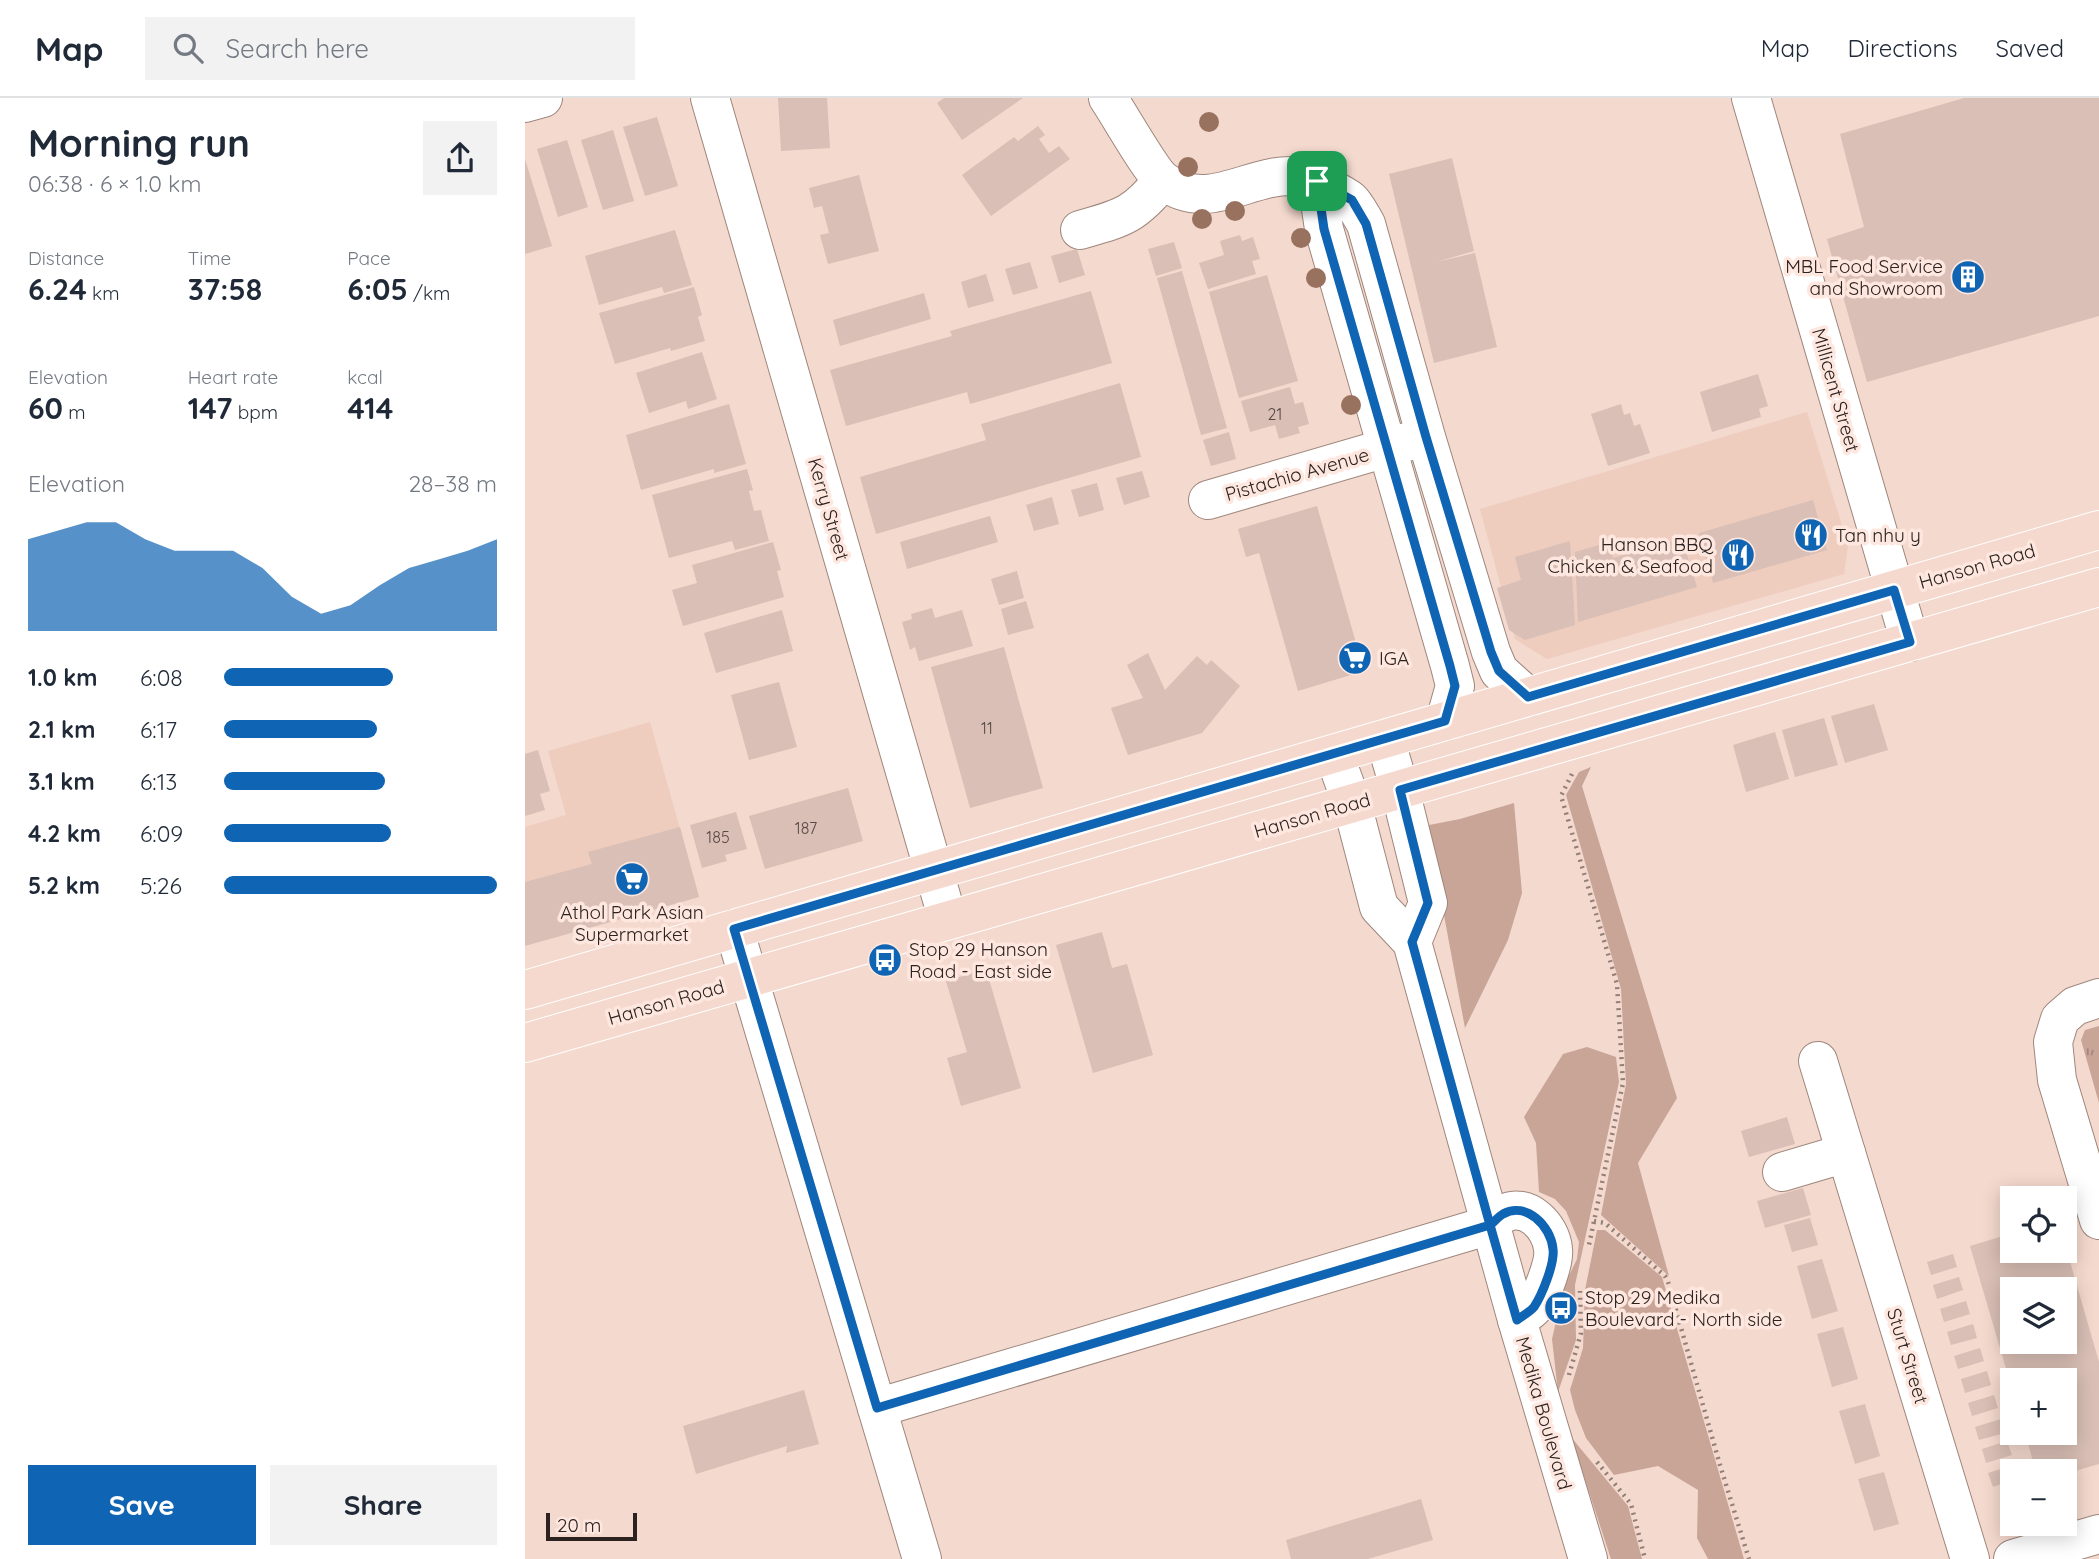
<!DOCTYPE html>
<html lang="en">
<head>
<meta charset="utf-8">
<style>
	:root { --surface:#fff; --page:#f2f2f3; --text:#1f2937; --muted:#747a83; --line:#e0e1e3; --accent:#0f65b3 }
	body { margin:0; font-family:Quicksand,sans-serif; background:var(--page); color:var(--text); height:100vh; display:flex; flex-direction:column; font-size:26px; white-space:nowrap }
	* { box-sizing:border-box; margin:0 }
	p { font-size:23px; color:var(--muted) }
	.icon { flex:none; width:38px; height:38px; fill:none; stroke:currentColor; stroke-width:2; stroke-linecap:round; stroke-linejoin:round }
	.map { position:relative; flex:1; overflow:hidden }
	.side { display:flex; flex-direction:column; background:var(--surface); width:525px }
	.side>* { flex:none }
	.controls { position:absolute; left:1475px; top:1088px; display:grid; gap:14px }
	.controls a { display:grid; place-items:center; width:77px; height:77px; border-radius:0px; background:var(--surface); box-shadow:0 4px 18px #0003; font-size:35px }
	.scale { position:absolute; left:21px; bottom:18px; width:91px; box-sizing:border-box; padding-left:7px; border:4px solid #2c221f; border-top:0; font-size:19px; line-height:24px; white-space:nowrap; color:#2c221f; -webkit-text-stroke:5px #fee7df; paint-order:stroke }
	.pin { position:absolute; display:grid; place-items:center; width:60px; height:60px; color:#fff; margin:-30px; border-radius:14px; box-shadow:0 4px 10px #0006 }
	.round { display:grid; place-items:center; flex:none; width:74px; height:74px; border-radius:0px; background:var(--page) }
	.overview { display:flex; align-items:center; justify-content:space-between; height:119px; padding:0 28px }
	h1 { font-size:38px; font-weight:700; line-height:52px }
	.stats { display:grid; grid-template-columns:repeat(3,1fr); gap:10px; height:119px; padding:7px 28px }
	.stats div { display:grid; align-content:center }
	.stats b { font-size:30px; font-weight:700 }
	.stats small { font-size:19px; font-weight:400 }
	.stats p { font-size:19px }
	.chart { height:196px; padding:14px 28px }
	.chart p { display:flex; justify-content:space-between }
	.chart svg { width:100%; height:126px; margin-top:7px; fill:var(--accent); opacity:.7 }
	.cta { display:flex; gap:14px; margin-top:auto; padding:14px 28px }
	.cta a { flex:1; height:80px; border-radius:0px; background:var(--accent); color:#fff; font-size:28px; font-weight:700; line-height:80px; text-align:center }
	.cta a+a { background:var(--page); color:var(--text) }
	ul { padding:0 28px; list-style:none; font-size:23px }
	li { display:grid; grid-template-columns:112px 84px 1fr; align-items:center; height:52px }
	li i { height:18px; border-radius:9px; background:var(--accent) }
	header { display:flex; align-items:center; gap:42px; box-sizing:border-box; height:98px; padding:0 35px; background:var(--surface); border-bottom:2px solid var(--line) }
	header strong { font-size:33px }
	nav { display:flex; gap:38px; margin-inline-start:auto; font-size:24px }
	.search { width:490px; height:63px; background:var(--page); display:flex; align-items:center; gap:18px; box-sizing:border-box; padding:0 24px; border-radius:0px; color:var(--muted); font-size:26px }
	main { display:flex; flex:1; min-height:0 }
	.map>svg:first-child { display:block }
	.built { fill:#eeccbe }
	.green { fill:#c9a598 }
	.park { fill:url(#park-tufts) }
	.building { fill:#d9bfb5; fill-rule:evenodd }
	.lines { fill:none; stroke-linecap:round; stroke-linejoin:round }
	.minor-casing { stroke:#9f867c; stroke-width:40 }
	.major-casing { stroke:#fff; stroke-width:40 }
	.path { stroke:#928078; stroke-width:4.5; stroke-dasharray:2 5; stroke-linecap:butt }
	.minor { stroke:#fff; stroke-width:38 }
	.major { stroke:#f6d9ce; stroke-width:38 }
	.tree { fill:#99715f }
	.route-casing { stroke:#fff; stroke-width:14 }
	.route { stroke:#0f65b3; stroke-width:9 }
	.labels { text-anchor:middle; stroke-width:7; stroke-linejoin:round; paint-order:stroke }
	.number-label { font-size:16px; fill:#574944 }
	.poi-label { font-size:19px; fill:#2c221f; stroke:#fee7df; text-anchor:start }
	.street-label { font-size:19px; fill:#2c221f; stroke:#fee7df }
</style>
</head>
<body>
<header>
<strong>Map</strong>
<div class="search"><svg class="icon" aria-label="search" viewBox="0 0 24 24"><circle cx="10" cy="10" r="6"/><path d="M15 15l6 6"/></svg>Search here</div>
<nav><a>Map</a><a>Directions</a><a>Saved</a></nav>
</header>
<main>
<section class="side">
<div class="overview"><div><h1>Morning run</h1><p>06:38 · 6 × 1.0 km</p></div><a class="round"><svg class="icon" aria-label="share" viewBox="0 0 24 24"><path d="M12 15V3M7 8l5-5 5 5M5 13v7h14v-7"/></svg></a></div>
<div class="stats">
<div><p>Distance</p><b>6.24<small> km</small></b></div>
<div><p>Time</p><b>37:58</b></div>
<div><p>Pace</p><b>6:05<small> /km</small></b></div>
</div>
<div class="stats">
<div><p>Elevation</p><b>60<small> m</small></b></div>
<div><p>Heart rate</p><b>147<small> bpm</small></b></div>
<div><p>kcal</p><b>414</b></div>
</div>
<div class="chart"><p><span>Elevation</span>28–38 m</p>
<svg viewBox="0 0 160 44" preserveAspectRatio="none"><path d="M0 44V12L10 9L20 6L30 6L40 12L50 16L60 16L70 16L80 22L90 32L100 38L110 35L120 28L130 22L140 19L150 16L160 12V44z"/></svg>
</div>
<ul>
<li><b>1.0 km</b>6:08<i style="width:62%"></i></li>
<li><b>2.1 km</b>6:17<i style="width:56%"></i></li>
<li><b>3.1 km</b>6:13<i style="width:59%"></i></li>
<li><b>4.2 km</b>6:09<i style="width:61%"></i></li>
<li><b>5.2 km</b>5:26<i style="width:100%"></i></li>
</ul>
<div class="cta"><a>Save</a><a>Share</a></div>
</section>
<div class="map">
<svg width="1574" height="1461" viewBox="0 0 1574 1461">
	<defs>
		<pattern id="park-tufts" width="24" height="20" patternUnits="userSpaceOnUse" patternTransform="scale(1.75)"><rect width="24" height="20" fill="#c9a598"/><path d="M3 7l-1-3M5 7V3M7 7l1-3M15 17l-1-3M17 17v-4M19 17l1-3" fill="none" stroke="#a3867b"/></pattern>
	</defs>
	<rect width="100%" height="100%" fill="#f4d9ce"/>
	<g class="built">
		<path d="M 1282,314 L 1323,447 L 1319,476 L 1022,561 L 990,541 L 955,411 Z"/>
		<path d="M 125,624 L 174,799 L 0,847 L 0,729 L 41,717 L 23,653 Z"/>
	</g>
	<g class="green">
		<path d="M 1066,669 L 1057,688 L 1152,1000 L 1113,1065 L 1144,1178 L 1076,1117 L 1101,986 L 1096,891 L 1041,697 L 1054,674 Z"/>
		<path d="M 989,705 L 997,795 L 983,842 L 940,930 L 918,812 L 899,728 L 935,721 Z"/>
		<path d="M 1062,949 L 1091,959 L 1094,984 L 1050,1187 L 1051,1242 L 1033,1294 L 1027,1241 L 1039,1188 L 1052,1161 L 1054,1144 L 1041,1113 L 1030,1101 L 1014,1094 L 1011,1045 L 999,1019 L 1038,956 Z"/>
		<path d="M 1072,1132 L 1080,1132 L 1137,1179 L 1219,1461 L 1183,1461 L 1172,1440 L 1173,1392 L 1133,1368 L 1089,1377 L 1061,1340 L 1050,1312 L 1045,1292 L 1058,1250 L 1060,1192 Z"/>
		<path d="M 1046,1339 L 1103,1408 L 1117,1461 L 1086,1461 Z"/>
	</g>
	<path class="park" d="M 1574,928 L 1574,1005 L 1556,942 L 1560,932 Z"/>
	<g class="building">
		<path d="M 253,0 L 302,0 L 305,50 L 256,53 Z"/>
		<path d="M 419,0 L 498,0 L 437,42 L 412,5 Z"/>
		<path d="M 1439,0 L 1574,0 L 1574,218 L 1342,284 L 1302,141 L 1339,129 L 1315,36 Z"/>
		<path d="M 132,19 L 153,88 L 120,98 L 98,29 Z"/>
		<path d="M 513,28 L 520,37 L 514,41 L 524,55 L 534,48 L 545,61 L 466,118 L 437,77 L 489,39 L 493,43 Z"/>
		<path d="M 88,32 L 109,103 L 78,112 L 56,42 Z"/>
		<path d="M 42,42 L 63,109 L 33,119 L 12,51 Z"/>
		<path d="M 927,60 L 949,153 L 911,164 L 950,155 L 972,249 L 909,265 L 864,76 Z"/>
		<path d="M 0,61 L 27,148 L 0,156 Z"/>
		<path d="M 334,77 L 354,153 L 303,166 L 295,137 L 304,135 L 297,108 L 289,110 L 284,90 Z"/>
		<path d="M 150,132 L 167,187 L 139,195 L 137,189 L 74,207 L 60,158 Z"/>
		<path d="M 715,137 L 717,143 L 728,139 L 735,161 L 727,163 L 731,176 L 683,191 L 674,165 L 699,157 L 695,143 Z"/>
		<path d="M 649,144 L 657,170 L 631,178 L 623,151 Z"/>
		<path d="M 552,151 L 560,177 L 534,185 L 526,158 Z"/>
		<path d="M 505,164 L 513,190 L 488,197 L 480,171 Z"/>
		<path d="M 657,173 L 702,330 L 676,337 L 632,180 Z"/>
		<path d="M 461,176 L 469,203 L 443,210 L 436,184 Z"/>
		<path d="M 742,177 L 773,283 L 714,300 L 684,194 Z"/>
		<path d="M 169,189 L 177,217 L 173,219 L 180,243 L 146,253 L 145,250 L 90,266 L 74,215 Z"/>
		<path d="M 566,193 L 587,265 L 445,306 L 442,294 L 321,328 L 305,272 L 427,238 L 425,233 Z"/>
		<path d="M 399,195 L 406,221 L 315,248 L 308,222 Z"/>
		<path d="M 177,254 L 192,301 L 163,311 L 161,303 L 124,315 L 111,275 Z"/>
		<path d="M 1233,276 L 1243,308 L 1234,311 L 1236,319 L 1187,334 L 1175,294 Z"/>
		<path d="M 595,285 L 616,359 L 351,436 L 335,379 L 461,342 L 456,326 Z"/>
		<path d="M 765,289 L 770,306 L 778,304 L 784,326 L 773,329 L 775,335 L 754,341 L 750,327 L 725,334 L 716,303 Z"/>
		<path d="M 204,306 L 221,366 L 189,375 L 189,371 L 116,392 L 101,337 Z"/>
		<path d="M 1096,306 L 1099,317 L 1105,315 L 1109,328 L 1115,326 L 1125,355 L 1083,368 L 1066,316 Z"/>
		<path d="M 704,334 L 711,361 L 686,368 L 678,342 Z"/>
		<path d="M 222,371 L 228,392 L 224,393 L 229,413 L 236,412 L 244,443 L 210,452 L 207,443 L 144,460 L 127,397 Z"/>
		<path d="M 617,373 L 625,399 L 599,407 L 591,380 Z"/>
		<path d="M 572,385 L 579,412 L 554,419 L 546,392 Z"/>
		<path d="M 527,399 L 534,426 L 509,433 L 501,407 Z"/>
		<path d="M 1288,402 L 1302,452 L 1188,485 L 1174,435 Z"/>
		<path d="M 792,408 L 839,573 L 773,593 L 734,455 L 721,459 L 713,431 Z"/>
		<path d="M 465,418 L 473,444 L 382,471 L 375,444 Z"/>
		<path d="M 1157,441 L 1172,489 L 1053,524 L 1050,454 L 1085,444 L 1088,460 Z"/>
		<path d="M 1045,443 L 1050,527 L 1000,542 L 984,532 L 972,490 L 996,482 L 990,459 Z"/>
		<path d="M 248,444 L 256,472 L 252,473 L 259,499 L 158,528 L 147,492 L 172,485 L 167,467 Z"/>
		<path d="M 492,473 L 499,500 L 474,507 L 466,481 Z"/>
		<path d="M 501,503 L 509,530 L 483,537 L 476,511 Z"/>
		<path d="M 407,510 L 410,520 L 437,512 L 448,548 L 394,563 L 390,549 L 385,552 L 377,524 L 387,521 L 386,516 Z"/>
		<path d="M 257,512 L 268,553 L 191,575 L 179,535 Z"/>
		<path d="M 479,549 L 518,690 L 445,710 L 406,569 Z"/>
		<path d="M 623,555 L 640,592 L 672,558 L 682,567 L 686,562 L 715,588 L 677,635 L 603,657 L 586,610 L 618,600 L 602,567 Z"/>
		<path d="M 254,584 L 272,649 L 224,662 L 206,597 Z"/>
		<path d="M 1349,606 L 1363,652 L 1320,665 L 1306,618 Z"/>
		<path d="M 1299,620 L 1313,667 L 1270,679 L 1257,632 Z"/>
		<path d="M 1250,634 L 1264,681 L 1221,694 L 1208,647 Z"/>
		<path d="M 13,652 L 25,693 L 15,696 L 20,712 L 0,718 L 0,656 Z"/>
		<path d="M 323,690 L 338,743 L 240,771 L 224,718 Z"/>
		<path d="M 211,714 L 222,751 L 200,757 L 202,763 L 177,770 L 165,727 Z"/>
		<path d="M 155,729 L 174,799 L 0,848 L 0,784 L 67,766 L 63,754 Z"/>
		<path d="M 577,834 L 587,870 L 602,866 L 628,957 L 568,975 L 531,847 Z"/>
		<path d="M 461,871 L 496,990 L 436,1008 L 422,960 L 442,954 L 421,883 Z"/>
		<path d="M 1262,1019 L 1270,1046 L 1224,1059 L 1216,1033 Z"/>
		<path d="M 1278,1090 L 1286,1117 L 1240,1130 L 1232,1103 Z"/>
		<path d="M 1285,1120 L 1293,1147 L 1267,1154 L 1259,1127 Z"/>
		<path d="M 1488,1135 L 1488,1153 L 1542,1153 L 1574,1264 L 1574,1366 L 1540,1376 L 1540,1374 L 1511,1374 L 1500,1335 L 1540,1335 L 1540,1283 L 1488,1283 L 1487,1291 L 1445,1148 ZM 1488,1192 L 1540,1192 L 1540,1244 L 1488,1244 Z"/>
		<path d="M 1428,1156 L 1432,1169 L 1406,1177 L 1402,1164 Z"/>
		<path d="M 1297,1161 L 1313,1213 L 1287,1221 L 1272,1168 Z"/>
		<path d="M 1434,1179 L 1438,1192 L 1412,1201 L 1408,1187 Z"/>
		<path d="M 1441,1203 L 1445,1216 L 1419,1224 L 1415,1211 Z"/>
		<path d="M 1448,1226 L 1452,1240 L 1426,1247 L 1422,1234 Z"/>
		<path d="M 1318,1229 L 1333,1281 L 1307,1289 L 1292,1236 Z"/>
		<path d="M 1455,1250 L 1459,1263 L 1433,1271 L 1429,1258 Z"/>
		<path d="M 1462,1273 L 1466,1287 L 1440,1295 L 1436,1281 Z"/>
		<path d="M 279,1292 L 294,1346 L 261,1355 L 262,1348 L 171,1376 L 158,1328 Z"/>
		<path d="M 1469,1297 L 1473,1310 L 1447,1318 L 1443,1305 Z"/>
		<path d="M 1340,1306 L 1355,1358 L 1330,1366 L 1314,1313 Z"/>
		<path d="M 1476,1321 L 1480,1335 L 1454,1342 L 1450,1329 Z"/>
		<path d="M 1482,1343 L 1487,1357 L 1461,1365 L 1457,1351 Z"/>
		<path d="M 1489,1367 L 1491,1374 L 1488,1374 L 1488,1382 L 1468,1389 L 1463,1375 Z"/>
		<path d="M 1359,1374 L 1374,1426 L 1349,1433 L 1333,1381 Z"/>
		<path d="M 896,1401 L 908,1442 L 843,1461 L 766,1461 L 761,1442 Z"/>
	</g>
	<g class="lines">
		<g class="minor-casing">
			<g id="minor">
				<path d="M 185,0 L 423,822"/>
				<path d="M 583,0 C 594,16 628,77 640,84 C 684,115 723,76 769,78 C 781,78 794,85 804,90 C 829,102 827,102 841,126 L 901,339 L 966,554 L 974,573 L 1003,599"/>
				<path d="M 1226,0 L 1385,544"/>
				<path d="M 0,5 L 18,0"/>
				<path d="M 792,84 L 799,131 L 925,568 L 930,588 L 920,623"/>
				<path d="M 555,132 C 597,120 609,118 637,83"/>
				<path d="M 683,402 L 885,343"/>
				<path d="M 860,641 L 875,692 L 903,805 L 887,844"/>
				<path d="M 809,656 L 827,706 L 854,809 L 887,844 L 992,1222 L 1063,1461"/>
				<path d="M 209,831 L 397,1461"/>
				<path d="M 1574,900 L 1550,908 L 1535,921 L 1528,944 L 1532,982 L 1574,1122"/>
				<path d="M 1293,963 L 1445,1461"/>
				<path d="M 1257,1074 L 1321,1055"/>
				<path d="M 352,1310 L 965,1127 C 969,1124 973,1119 978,1116 C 1001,1103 1026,1128 1028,1151 C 1030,1164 1017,1197 1009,1209 C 1005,1214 997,1218 992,1222"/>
				<path d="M 1488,1461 L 1574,1436"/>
			</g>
		</g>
		<g class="major-casing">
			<g id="major">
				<path d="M 0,892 L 1574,432"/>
				<path d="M 0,945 L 1574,489"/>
			</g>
		</g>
		<g class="path">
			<path d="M 1047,676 L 1036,698 L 1092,886 L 1098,985 L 1064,1147"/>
			<path d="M 1069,1123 L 1080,1125 L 1140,1178 L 1143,1184 L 1195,1367 L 1224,1461"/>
			<path d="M 1044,1277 L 1056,1235 L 1055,1193"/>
			<path d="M 1072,1364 L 1106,1406 L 1120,1461"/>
		</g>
		<use href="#minor" class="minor"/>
		<use href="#major" class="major"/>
	</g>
	<g class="tree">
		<circle cx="684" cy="24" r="10"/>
		<circle cx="663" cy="69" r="10"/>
		<circle cx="710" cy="113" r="10"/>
		<circle cx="677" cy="121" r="10"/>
		<circle cx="776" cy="140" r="10"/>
		<circle cx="791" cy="180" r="10"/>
		<circle cx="826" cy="307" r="10"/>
	</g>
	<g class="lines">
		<g class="route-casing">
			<path id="route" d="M 792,83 L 799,131 L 925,568 L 930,588 L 920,623 L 209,831 L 352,1310 L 965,1127 L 992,1222 C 997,1218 1005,1214 1009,1209 C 1017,1197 1030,1165 1028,1151 C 1026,1128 1001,1103 978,1116 C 973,1119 969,1124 965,1127 L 887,844 L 903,805 L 875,692 L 1385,544 L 1369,492 L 1003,599 L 974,573 L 966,554 L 901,339 L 841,126 L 827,102 L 792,83"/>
		</g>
		<use href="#route" class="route"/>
	</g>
	<defs>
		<g id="building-disc" transform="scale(1.75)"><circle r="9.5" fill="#0f65b3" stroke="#fee7df"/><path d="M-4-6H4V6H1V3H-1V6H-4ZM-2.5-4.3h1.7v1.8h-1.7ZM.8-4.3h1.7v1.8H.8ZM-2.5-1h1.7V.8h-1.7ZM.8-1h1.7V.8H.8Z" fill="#fff"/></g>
		<g id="restaurant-disc" transform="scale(1.75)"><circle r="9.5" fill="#0f65b3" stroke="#fee7df"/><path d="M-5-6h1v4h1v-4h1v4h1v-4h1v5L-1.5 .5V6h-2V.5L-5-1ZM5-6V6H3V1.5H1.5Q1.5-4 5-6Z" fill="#fff"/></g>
		<g id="supermarket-disc" transform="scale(1.75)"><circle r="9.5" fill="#0f65b3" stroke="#fee7df"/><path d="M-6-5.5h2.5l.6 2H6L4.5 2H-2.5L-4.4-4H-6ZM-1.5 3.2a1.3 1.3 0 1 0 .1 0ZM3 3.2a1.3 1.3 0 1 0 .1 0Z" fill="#fff"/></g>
		<g id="bus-disc" transform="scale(1.75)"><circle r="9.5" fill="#0f65b3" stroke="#fee7df"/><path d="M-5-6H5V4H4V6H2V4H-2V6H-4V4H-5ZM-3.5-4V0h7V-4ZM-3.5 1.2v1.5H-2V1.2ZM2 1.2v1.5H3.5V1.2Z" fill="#fff"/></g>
	</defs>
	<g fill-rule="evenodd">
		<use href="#building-disc" x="1443" y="179"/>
		<use href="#restaurant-disc" x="1286" y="437"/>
		<use href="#restaurant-disc" x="1213" y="457"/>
		<use href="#supermarket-disc" x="830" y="560"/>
		<use href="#supermarket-disc" x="107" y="781"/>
		<use href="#bus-disc" x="360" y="862"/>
		<use href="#bus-disc" x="1036" y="1210"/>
	</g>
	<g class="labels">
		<g class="number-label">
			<text x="750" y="322">21</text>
			<text x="462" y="636">11</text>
			<text x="281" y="736">187</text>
			<text x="193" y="745">185</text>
		</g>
		<g class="poi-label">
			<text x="1418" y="175" text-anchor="end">MBL Food Service<tspan x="1418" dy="22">and Showroom</tspan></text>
			<text x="1310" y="444">Tan nhu y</text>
			<text x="1188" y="453" text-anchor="end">Hanson BBQ<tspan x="1188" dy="22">Chicken &amp; Seafood</tspan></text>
			<text x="854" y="567">IGA</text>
			<text x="107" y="821" text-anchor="middle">Athol Park Asian<tspan x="107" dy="22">Supermarket</tspan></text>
			<text x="384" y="858">Stop 29 Hanson<tspan x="384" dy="22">Road - East side</tspan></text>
			<text x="1060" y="1206">Stop 29 Medika<tspan x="1060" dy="22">Boulevard - North side</tspan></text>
		</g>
		<g class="street-label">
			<text transform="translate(1311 292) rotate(74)" y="7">Millicent Street</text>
			<text transform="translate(772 376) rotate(-16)" y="7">Pistachio Avenue</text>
			<text transform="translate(304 411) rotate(74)" y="7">Kerry Street</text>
			<text transform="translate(1452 468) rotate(-16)" y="7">Hanson Road</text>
			<text transform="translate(787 717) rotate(-16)" y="7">Hanson Road</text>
			<text transform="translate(141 904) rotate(-16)" y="7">Hanson Road</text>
			<text transform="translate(1383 1258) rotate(73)" y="7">Sturt Street</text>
			<text transform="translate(1019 1315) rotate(74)" y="7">Medika Boulevard</text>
		</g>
	</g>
</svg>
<div class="controls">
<a><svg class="icon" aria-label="locate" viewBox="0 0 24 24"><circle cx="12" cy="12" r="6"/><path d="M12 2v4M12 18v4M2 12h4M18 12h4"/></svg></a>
<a><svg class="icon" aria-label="layers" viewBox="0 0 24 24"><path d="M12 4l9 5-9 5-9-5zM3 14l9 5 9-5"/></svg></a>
<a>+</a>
<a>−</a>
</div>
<div class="scale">20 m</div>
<div class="pin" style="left:792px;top:83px;background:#1e9e55"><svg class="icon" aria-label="arrive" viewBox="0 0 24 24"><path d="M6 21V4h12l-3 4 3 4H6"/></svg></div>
</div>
</main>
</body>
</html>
